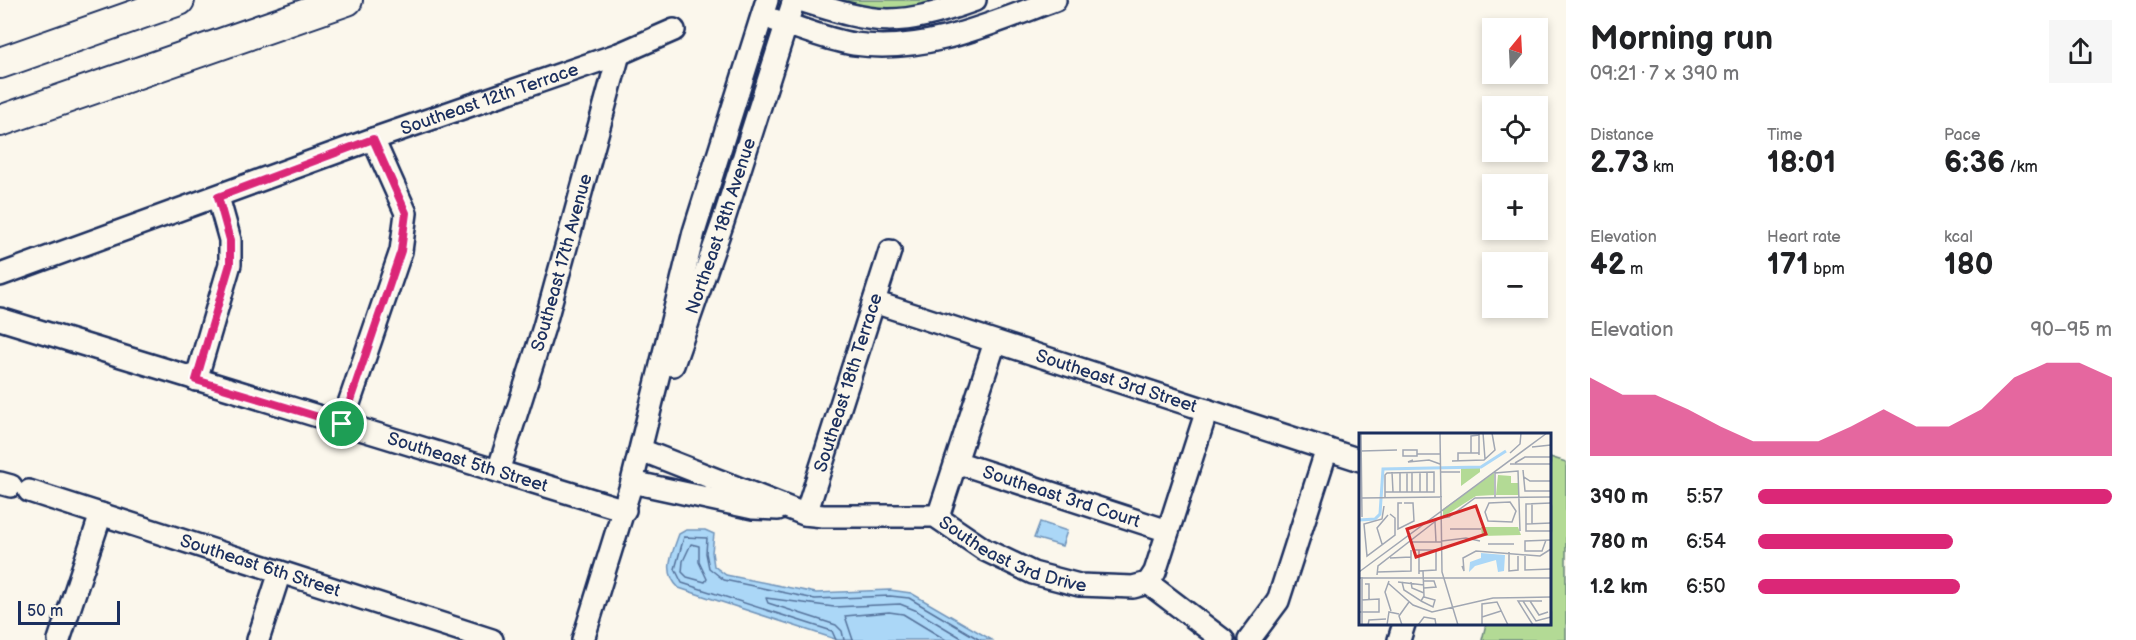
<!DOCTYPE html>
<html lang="en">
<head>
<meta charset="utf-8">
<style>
	:root { --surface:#fff; --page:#f6f6f6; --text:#202124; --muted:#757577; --accent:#db2777 }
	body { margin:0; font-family:"Balsamiq Sans",sans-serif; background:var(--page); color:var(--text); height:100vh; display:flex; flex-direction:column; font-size:22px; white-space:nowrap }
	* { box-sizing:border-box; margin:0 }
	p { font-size:20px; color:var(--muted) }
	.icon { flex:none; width:33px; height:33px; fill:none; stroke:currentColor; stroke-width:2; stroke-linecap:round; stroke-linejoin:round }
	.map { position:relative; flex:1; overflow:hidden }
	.sheet { display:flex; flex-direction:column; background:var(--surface); width:570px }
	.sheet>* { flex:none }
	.needle { width:39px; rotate:18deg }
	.buttons { position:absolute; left:1482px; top:18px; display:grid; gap:12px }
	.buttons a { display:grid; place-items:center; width:66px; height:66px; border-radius:0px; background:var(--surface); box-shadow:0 3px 9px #0003; font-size:30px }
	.scale { position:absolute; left:18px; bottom:15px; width:102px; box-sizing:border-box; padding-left:6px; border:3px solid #1b2f5e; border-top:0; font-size:16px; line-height:21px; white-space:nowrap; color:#1b2f5e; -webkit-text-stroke:4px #fbf7ec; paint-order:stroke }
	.pin { position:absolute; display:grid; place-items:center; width:51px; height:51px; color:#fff; margin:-26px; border:3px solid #fff; border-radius:50%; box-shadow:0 2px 6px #0007 }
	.round { display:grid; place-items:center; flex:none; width:63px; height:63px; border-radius:0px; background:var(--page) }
	.summary { display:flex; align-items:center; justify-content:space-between; height:102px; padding:0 24px }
	h1 { font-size:33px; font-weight:600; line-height:45px }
	.stats { display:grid; grid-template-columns:repeat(3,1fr); gap:9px; height:102px; padding:6px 24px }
	.stats div { display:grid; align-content:center }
	.stats b { font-size:30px; font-weight:600 }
	.stats small { font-size:16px; font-weight:400 }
	.stats p { font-size:16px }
	.chart { height:168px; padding:12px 24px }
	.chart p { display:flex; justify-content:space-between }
	.chart svg { width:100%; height:108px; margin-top:6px; fill:var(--accent); opacity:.7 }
	ul { padding:0 24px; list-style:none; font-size:20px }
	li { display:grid; grid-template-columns:96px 72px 1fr; align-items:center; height:45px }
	li i { height:15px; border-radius:8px; background:var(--accent) }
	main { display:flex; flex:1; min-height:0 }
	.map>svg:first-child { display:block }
	.green { fill:#b3da95; stroke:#67847a; stroke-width:1.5 }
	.water { fill:#abd7f7; stroke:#7194ba; stroke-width:1.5 }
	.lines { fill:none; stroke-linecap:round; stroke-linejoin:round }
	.shore { stroke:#55729b; stroke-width:1.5 }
	.minor-casing { stroke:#1b2f5e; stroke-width:26 }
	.highway-casing { stroke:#1b2f5e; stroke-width:34 }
	.minor { stroke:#fbf7ec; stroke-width:21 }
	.highway { stroke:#fbf7ec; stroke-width:30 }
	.route-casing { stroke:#fff; stroke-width:12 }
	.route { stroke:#db2777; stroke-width:8 }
	.labels { text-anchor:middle; stroke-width:4.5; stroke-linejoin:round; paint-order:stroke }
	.street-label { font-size:18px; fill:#1b2f5e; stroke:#fbf7ec }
	.inset-river { fill:none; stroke:#abd7f7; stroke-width:3 }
	.inset-road { fill:none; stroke:#a1a7b3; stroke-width:1.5 }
	.view { fill:#d62828; fill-opacity:0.15; stroke:#d62828; stroke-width:3 }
	.inset-edge { fill:none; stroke:#1b2f5e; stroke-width:3 }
</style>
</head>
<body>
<main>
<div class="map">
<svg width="1566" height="640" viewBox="0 0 1566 640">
	<rect width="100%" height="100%" fill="#fbf7ec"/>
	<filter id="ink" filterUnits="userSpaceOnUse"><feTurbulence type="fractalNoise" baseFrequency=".0167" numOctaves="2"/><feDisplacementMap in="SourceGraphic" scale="12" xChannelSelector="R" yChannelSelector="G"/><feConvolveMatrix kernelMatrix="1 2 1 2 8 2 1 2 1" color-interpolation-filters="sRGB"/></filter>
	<g filter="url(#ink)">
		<g class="green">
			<path d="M 822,0 L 953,0 L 887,13 Z"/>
			<path d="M 1550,457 L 1566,462 L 1566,640 L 1482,640 L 1486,624 L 1550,624 Z"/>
		</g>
		<g class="water">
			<path d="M 1040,522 L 1067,531 L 1062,546 L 1034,538 Z"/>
			<path d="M 705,530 L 714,534 L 712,552 L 714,566 L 726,575 L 816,593 L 890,590 L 911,593 L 992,640 L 838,640 L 679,588 C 662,572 672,554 679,534 L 686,530 Z"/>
		</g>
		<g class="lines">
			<g class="shore">
				<path d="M 691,544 L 699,546 L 699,562 L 707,579 L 705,582 L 687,577 L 682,572 L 683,561 Z"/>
				<path d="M 836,640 L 832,631 L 682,583 L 675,569 L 684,537 L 707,538 L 706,553 L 709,568 L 724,580 L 815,599 L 890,596 L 909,598 L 980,640"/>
				<path d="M 844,640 L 842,631 L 836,625 L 768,603 L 766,598 L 834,607 L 900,604 L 915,610 L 965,640"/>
				<path d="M 853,640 L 845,616 L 889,612 L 903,614 L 946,640"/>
			</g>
			<g class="minor-casing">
				<g id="minor">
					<path d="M 800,0 C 878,25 897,28 975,0"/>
					<path d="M 774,20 C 800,28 827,40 854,44 C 925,54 990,24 1055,0"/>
					<path id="s1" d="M 0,275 L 373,139 L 619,54 L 674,30"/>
					<path id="s2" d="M 874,302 L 1360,460"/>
					<path id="s3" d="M 0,319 L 625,510"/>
					<path id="s4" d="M 673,365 L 723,222 L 794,0"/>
					<path d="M 196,380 L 230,264 L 230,240 L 218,197"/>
					<path d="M 342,424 L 401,251 L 406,213 L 373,139"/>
					<path id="s5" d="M 641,450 L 804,514 L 823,516 L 935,516 L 985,550 L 1033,573 L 1079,585 L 1133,587 L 1148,583"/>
					<path id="s6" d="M 956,462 L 1168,531"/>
					<path id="s7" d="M 498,471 L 544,327 L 619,54"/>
					<path d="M 632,482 L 753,508 L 778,509"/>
					<path d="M 0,483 L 11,486"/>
					<path id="s8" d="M 29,491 L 492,640"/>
					<path id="s9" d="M 806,514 L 890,251"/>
					<path d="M 938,517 L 995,342"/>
					<path d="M 1148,583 L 1155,572 L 1207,410"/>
					<path d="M 1148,583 L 1223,640"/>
					<path d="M 59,640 L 101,514"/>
					<path d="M 258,640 L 280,572"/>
					<path d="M 583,640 L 632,482 L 694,232 L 767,0"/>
					<path d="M 1249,640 L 1278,601 L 1327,449"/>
					<path d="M 1399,640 L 1404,624"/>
				</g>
			</g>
			<g class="highway-casing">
				<g id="highway">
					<path d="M 0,63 L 179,0"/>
					<path d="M 0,121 L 347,0"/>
				</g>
			</g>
			<use href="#minor" class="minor"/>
			<use href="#highway" class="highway"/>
		</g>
	</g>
	<g class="lines" filter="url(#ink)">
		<g class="route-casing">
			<path id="route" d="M 373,139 L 406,213 L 401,251 L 342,424 L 196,380 L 230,264 L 230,240 L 218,197 Z"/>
		</g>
		<use href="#route" class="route"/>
	</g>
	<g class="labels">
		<g class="street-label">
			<text dy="6" stroke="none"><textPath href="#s1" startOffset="520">Southeast 12th Terrace</textPath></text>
			<text dy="6" stroke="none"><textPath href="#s4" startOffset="147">Northeast 18th Avenue</textPath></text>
			<text dy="6" stroke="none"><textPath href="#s7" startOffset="218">Southeast 17th Avenue</textPath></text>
			<text dy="6" stroke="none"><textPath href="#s2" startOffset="255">Southeast 3rd Street</textPath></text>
			<text dy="6" stroke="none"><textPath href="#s9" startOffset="138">Southeast 18th Terrace</textPath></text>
			<text dy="6" stroke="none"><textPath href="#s3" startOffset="489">Southeast 5th Street</textPath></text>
			<text dy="6" stroke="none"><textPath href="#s6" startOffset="111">Southeast 3rd Court</textPath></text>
			<text dy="6" stroke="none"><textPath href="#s5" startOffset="394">Southeast 3rd Drive</textPath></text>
			<text dy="6" stroke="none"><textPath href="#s8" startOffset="243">Southeast 6th Street</textPath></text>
		</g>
	</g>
	<g transform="translate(1359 433)">
		<rect width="192" height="192" fill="#fbf7ec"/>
		<path d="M 102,35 L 121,35 L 121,39 L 102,53 ZM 135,40 L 135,62 L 117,63 L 84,84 L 84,76 ZM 139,42 L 152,43 L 152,50 L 159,50 L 160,62 L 137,62 ZM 122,94 L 159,94 L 162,102 L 123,103 Z" fill="#b3da95"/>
		<path d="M 122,120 L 146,122 L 145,138 L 139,139 L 137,127 L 116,133 L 110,139 L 111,129 L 122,125 Z" fill="#abd7f7"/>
		<path class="inset-river" d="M 0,87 L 16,86 L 21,81 L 24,36 L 122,34 L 147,18"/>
		<path class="inset-road" d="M 2,0 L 3,84M 81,0 L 83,139 L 99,192M 120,0 L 120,22M 124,0 L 126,26M 173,14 L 192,12M 44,17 L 58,17 L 58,23 L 44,23 ZM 2,18 L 38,17M 112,20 L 112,3 L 120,2M 151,20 L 161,11 L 162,0M 58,21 L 81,21M 54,27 L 49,29 L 70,27 L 81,31M 93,28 L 125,27 L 136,17 L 133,0M 99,28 L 99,20 L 120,20M 156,30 L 166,24 L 191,24M 151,31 L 191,31M 164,37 L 166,58 L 192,58M 33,39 L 34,59M 41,39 L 41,59M 48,39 L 48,59M 53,39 L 53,59M 61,39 L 61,59M 68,39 L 68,59M 82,39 L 101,39M 165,44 L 171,48 L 192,48M 26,59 L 75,59 L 75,39 L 28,40 L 26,42 L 26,64M 3,65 L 83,64M 136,65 L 136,40 L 159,38 L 161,98M 151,69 L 157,78 L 153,89 L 129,88 L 126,79 L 130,70 ZM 43,70 L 39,70 L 39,96 L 55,88 L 54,70 L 45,70M 173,70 L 173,91M 192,70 L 167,71 L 167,98 L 192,98M 25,73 L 23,86 L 5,91 L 8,123 L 36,102 L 36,85 L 31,81M 82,85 L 90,84 L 116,65 L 192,64M 76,89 L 77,109M 167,91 L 192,90M 91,96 L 122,96M 187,107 L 183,118 L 166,118 L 166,108 L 192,107M 83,108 L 107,105 L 121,108M 51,109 L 83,109M 23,111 L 18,95 L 29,82M 129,111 L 155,111M 56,117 L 77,117M 150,119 L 150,138 L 159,137 L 159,123M 166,123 L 166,137 L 192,136M 31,125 L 52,124M 103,133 L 105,138 L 104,125 L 117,118 L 181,123 L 192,116M 60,138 L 77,137 L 77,117M 0,139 L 188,0M 18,139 L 52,138 L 52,117M 60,141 L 60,117M 18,142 L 19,133 L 78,87M 3,144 L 3,192M 0,145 L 192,145M 30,148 L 26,159 L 32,178M 65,148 L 75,148 L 77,154 L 65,155M 39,149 L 65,152M 43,149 L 45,157 L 62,168 L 65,163 L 64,138M 52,149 L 53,155 L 65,160M 29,150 L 54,172 L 73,179 L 134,165 L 192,164M 6,151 L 10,151 L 10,166M 62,168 L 74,174 L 76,167 L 65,164M 164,168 L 177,188 L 192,184M 171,168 L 180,182 L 189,179M 0,179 L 20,179 L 20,166 L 3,167M 123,184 L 142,178M 9,192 L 10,187 L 27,186M 28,192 L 30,179 L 40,181M 43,192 L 40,183 L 50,169M 59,192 L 65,184 L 76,186 L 77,192M 123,192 L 123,171 L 138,169 L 149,192M 174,192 L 159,168 L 183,168"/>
		<path class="view" d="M 117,73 L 127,101 L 57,124 L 48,96 Z"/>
		<rect width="192" height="192" class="inset-edge"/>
	</g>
</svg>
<div class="buttons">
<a><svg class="needle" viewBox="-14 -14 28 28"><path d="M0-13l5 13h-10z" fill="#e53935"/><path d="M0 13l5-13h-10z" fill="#757577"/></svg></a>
<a><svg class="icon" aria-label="locate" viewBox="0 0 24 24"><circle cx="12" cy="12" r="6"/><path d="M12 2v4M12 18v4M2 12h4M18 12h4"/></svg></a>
<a>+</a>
<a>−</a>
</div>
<div class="scale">50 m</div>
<div class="pin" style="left:342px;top:424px;background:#1e9e55"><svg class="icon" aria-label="arrive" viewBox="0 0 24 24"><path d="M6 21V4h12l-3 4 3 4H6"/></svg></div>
</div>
<section class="sheet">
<div class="summary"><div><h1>Morning run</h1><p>09:21 · 7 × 390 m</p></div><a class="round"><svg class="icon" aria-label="share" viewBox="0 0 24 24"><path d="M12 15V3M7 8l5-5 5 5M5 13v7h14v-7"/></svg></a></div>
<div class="stats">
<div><p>Distance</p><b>2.73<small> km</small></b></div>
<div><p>Time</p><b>18:01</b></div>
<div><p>Pace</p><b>6:36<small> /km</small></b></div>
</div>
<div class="stats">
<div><p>Elevation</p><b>42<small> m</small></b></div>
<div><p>Heart rate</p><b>171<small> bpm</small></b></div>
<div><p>kcal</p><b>180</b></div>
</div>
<div class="chart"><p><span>Elevation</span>90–95 m</p>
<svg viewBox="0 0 160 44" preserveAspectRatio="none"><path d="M0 44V12L10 19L20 19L30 25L40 32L50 38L60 38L70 38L80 32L90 25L100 32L110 32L120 25L130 12L140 6L150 6L160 12V44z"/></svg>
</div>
<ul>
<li><b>390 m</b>5:57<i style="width:100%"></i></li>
<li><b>780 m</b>6:54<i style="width:55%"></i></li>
<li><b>1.2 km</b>6:50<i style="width:57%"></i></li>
</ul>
</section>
</main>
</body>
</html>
